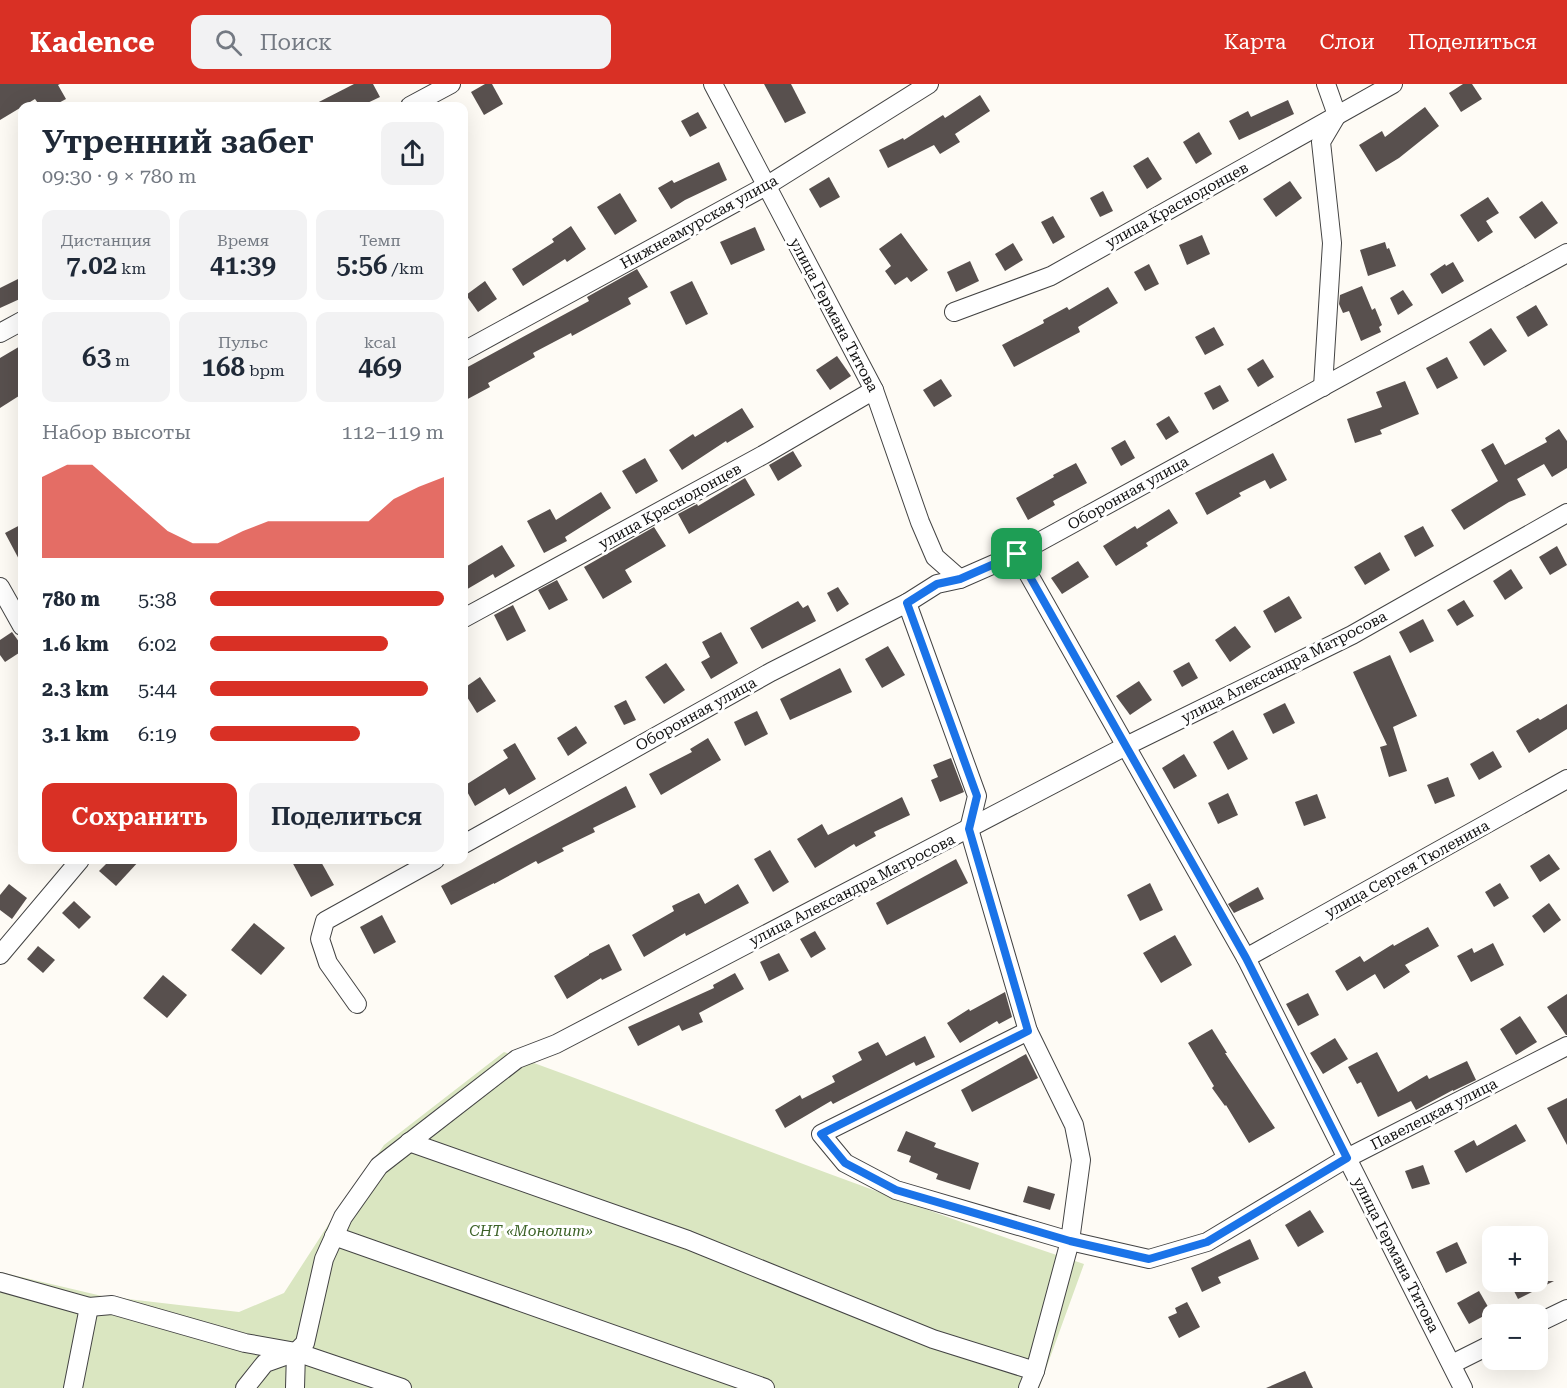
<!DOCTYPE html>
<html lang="ru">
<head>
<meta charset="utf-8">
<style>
	:root { --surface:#fff; --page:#f2f2f3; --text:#1f2937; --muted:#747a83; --accent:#d93025 }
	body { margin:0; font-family:"Roboto Serif",serif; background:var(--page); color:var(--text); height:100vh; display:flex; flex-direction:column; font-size:22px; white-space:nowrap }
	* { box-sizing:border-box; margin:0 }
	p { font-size:20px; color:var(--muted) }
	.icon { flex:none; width:33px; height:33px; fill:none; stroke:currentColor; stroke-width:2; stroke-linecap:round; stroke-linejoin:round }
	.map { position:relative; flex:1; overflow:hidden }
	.panel { position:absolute; left:18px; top:18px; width:450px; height:762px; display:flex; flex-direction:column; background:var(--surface); border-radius:12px; box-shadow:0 6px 24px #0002 }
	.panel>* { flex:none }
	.buttons { position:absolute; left:1482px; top:1142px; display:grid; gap:12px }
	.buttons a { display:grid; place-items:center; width:66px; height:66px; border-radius:12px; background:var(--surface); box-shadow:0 6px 24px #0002; font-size:30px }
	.pin { position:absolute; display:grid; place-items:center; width:51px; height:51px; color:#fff; margin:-26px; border-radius:12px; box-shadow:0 3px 9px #0006 }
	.round { display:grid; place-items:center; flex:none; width:63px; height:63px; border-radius:12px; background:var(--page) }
	.summary { display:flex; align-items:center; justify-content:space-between; height:102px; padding:0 24px }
	h1 { font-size:33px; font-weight:600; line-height:45px }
	.figures { display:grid; grid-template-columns:repeat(3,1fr); gap:9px; height:102px; padding:6px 24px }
	.figures div { display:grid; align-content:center; border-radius:12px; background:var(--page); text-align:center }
	.figures b { font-size:26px; font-weight:600 }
	.figures small { font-size:16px; font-weight:400 }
	.figures p { font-size:16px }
	.chart { height:168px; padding:12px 24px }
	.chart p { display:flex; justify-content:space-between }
	.chart svg { width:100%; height:108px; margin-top:6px; fill:var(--accent); opacity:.7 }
	.primary-button { display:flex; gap:12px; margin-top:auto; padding:12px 24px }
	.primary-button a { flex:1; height:69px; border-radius:12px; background:var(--accent); color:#fff; font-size:24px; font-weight:600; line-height:69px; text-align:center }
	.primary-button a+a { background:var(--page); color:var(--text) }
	ul { padding:0 24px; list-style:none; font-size:20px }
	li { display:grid; grid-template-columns:96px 72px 1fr; align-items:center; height:45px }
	li i { height:15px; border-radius:8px; background:var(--accent) }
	header { display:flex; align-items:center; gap:36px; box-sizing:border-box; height:84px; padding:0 30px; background:var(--accent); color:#fff }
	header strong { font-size:28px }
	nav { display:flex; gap:33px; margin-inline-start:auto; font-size:21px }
	.search { width:420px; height:54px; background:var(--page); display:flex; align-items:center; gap:15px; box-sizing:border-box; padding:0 21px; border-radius:12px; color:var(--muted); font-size:22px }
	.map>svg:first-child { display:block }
	.green { fill:#dae6c1 }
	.building { fill:#58504e }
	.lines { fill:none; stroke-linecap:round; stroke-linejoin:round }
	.minor-casing { stroke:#434343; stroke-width:20 }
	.minor { stroke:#fff; stroke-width:18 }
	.route-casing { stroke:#fff; stroke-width:12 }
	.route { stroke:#1a73e8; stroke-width:8 }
	.labels { text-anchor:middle; stroke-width:6; stroke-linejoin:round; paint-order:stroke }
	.street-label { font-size:15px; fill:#101010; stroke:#fff }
	.park-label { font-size:15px; font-style:italic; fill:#3c6227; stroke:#fff }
</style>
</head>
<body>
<header>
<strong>Kadence</strong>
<div class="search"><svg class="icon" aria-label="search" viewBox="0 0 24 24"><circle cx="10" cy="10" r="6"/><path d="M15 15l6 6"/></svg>Поиск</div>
<nav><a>Карта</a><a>Слои</a><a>Поделиться</a></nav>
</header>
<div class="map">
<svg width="1567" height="1304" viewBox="0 0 1567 1304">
	<rect width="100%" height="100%" fill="#fefbf5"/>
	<path class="green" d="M 504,968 C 697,1038 888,1116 1084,1180 L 1039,1304 L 0,1304 L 0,1188 L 102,1212 L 239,1228 L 284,1209 L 330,1138 L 384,1061 Z"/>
	<g class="building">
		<path d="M 0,0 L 60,0 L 58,1 L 66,15 L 53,22 L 40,22 L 35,15 L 0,36 Z"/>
		<path d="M 354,0 L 373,0 L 380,13 L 361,22 L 311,22 Z"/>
		<path d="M 485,0 L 492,0 L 503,20 L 484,31 L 471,8 Z"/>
		<path d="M 764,0 L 791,0 L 806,29 L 785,39 Z"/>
		<path d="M 1463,0 L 1472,0 L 1482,15 L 1461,28 L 1449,9 Z"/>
		<path d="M 980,11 L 990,27 L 955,50 L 960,58 L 940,70 L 934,61 L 888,84 L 879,66 L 903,54 L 904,56 L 943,31 L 945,34 Z"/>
		<path d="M 1288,16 L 1294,30 L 1239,56 L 1229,37 L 1248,27 L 1251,33 Z"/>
		<path d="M 1425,23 L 1439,42 L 1399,74 L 1376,88 L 1359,61 L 1382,47 L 1385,53 Z"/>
		<path d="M 698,28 L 707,44 L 690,53 L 681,37 Z"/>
		<path d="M 1199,48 L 1212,70 L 1196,80 L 1183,58 Z"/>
		<path d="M 1148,73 L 1162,95 L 1147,105 L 1133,82 Z"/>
		<path d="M 719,78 L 727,96 L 685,116 L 671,125 L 658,104 L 672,96 L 674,99 Z"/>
		<path d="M 829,93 L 840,113 L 820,124 L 809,105 Z"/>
		<path d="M 1290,97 L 1302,114 L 1276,133 L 1263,115 Z"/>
		<path d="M 1103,107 L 1113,127 L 1100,133 L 1090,114 Z"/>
		<path d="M 620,109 L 637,137 L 615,151 L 597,123 Z"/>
		<path d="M 1488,113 L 1499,129 L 1486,137 L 1493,148 L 1478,158 L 1460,131 Z"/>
		<path d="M 1542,117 L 1558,139 L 1535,155 L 1519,133 Z"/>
		<path d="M 1053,132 L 1065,153 L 1053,160 L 1041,138 Z"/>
		<path d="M 571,142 L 586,165 L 567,178 L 565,175 L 523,202 L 512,185 L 554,158 L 552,155 Z"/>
		<path d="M 755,143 L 765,166 L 731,181 L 720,158 Z"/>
		<path d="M 901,149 L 928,186 L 911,198 L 907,193 L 895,201 L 885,187 L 891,182 L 879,165 Z"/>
		<path d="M 1202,151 L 1210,170 L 1187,181 L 1179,161 Z"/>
		<path d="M 1385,158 L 1387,165 L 1389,164 L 1396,182 L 1368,192 L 1360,166 Z"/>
		<path d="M 1013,159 L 1023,176 L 1005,187 L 995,170 Z"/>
		<path d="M 970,177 L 979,197 L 956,208 L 947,188 Z"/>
		<path d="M 1453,178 L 1464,197 L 1442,210 L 1430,190 L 1445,180 L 1446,182 Z"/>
		<path d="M 1149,180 L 1159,200 L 1145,207 L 1134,188 Z"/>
		<path d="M 637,185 L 648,203 L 628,214 L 631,220 L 572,252 L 571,249 L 533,269 L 535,273 L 488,299 L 490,303 L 464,317 L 464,285 L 589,217 L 587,213 Z"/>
		<path d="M 22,193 L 22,214 L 0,224 L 0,204 Z"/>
		<path d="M 485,197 L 497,215 L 478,228 L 466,211 Z"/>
		<path d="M 692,197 L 708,230 L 686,241 L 670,208 Z"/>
		<path d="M 1362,202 L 1372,226 L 1375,224 L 1382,241 L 1379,243 L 1381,248 L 1361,257 L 1349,227 L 1343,229 L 1339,220 L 1340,211 Z"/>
		<path d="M 1108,203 L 1118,219 L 1078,243 L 1080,248 L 1014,283 L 1002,261 L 1044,239 L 1043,236 L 1067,223 L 1069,226 Z"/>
		<path d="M 1403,206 L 1413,221 L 1398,231 L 1390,214 Z"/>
		<path d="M 1536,221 L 1548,241 L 1528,253 L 1516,233 Z"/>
		<path d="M 1214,243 L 1224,261 L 1205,271 L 1195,253 Z"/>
		<path d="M 1491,244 L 1507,267 L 1484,282 L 1469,258 Z"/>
		<path d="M 22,261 L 22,310 L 0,324 L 0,274 Z"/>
		<path d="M 837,272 L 851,292 L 830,306 L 816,286 Z"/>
		<path d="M 1447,273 L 1458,294 L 1437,305 L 1426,284 Z"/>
		<path d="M 1263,275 L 1274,293 L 1258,303 L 1247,285 Z"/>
		<path d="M 941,295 L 952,312 L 934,323 L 923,306 Z"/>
		<path d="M 1405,297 L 1419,330 L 1380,346 L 1382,350 L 1355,359 L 1347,335 L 1382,323 L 1376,308 Z"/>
		<path d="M 1220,301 L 1229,317 L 1213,326 L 1204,309 Z"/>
		<path d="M 742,324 L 754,343 L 727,359 L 726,357 L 682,386 L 669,366 L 693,350 L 695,353 Z"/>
		<path d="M 1169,332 L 1179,348 L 1166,356 L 1156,340 Z"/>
		<path d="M 1559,345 L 1567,357 L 1567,384 L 1552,393 L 1544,380 L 1517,395 L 1526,411 L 1509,418 L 1464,446 L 1451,426 L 1498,397 L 1481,366 L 1493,359 L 1505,381 L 1547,358 L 1545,354 Z"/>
		<path d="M 1125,356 L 1135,374 L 1121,382 L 1111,364 Z"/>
		<path d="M 793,367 L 802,382 L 778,397 L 769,381 Z"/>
		<path d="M 1273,369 L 1287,396 L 1270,405 L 1265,396 L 1239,409 L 1241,412 L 1207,431 L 1195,409 Z"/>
		<path d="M 645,374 L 658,397 L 636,410 L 622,387 Z"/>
		<path d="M 1076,379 L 1087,399 L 1053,417 L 1055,421 L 1028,436 L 1016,414 L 1054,393 L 1053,391 Z"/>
		<path d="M 745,394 L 755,411 L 689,450 L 678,430 L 697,420 L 698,422 Z"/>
		<path d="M 601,408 L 611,424 L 565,453 L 567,457 L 544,469 L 527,437 L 550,425 L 556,436 Z"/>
		<path d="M 1169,425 L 1178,439 L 1146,459 L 1148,462 L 1116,482 L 1103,462 L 1135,442 L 1137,445 Z"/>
		<path d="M 22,440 L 22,481 L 5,449 Z"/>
		<path d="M 1423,442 L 1434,462 L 1415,473 L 1404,452 Z"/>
		<path d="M 654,443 L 666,462 L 625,486 L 632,498 L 603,515 L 584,483 Z"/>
		<path d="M 502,461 L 515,482 L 495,494 L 493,490 L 464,507 L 464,484 Z"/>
		<path d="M 1557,462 L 1567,481 L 1550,491 L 1539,473 Z"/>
		<path d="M 1380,468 L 1390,486 L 1365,501 L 1354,483 Z"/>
		<path d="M 1078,477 L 1089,493 L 1062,510 L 1051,494 Z"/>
		<path d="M 1511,485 L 1523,504 L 1505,516 L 1493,497 Z"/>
		<path d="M 557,496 L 568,516 L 549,526 L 538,506 Z"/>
		<path d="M 838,503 L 849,520 L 837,528 L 827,509 Z"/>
		<path d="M 1289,512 L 1302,534 L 1275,549 L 1263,527 Z"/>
		<path d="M 1464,516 L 1474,532 L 1457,542 L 1447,526 Z"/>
		<path d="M 798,517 L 803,524 L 808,521 L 816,537 L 762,565 L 750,544 Z"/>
		<path d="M 513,521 L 526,547 L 507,557 L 494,531 Z"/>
		<path d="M 1423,535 L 1434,557 L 1410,569 L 1399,548 Z"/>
		<path d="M 1235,542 L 1251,563 L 1230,578 L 1215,556 Z"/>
		<path d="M 12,548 L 22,562 L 22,567 L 5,578 L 0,571 L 0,556 Z"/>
		<path d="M 721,548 L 738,579 L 711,595 L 701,578 L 710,573 L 702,558 Z"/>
		<path d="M 888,562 L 905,591 L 882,604 L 865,575 Z"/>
		<path d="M 1390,571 L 1417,632 L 1393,643 L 1407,687 L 1389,693 L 1380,663 L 1387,661 L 1353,588 Z"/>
		<path d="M 1189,578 L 1198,594 L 1182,603 L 1173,587 Z"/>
		<path d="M 666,579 L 685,606 L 664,620 L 645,593 Z"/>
		<path d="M 840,584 L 852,608 L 790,636 L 780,615 Z"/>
		<path d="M 480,593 L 496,617 L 477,629 L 464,608 L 464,604 Z"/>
		<path d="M 1139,597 L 1152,616 L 1130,631 L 1116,612 Z"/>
		<path d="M 626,616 L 636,636 L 624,641 L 614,622 Z"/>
		<path d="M 1285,619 L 1295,639 L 1273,650 L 1263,630 Z"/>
		<path d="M 1567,620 L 1567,645 L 1529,669 L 1516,647 L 1538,634 L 1540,636 Z"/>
		<path d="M 757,627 L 768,650 L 745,662 L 734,638 Z"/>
		<path d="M 576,642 L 587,659 L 568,672 L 557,654 Z"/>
		<path d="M 1233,646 L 1248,675 L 1228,686 L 1213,658 Z"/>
		<path d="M 708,654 L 721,676 L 661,711 L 649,690 L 692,668 L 690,665 Z"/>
		<path d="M 515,659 L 536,695 L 509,711 L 505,704 L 475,722 L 464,702 L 508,674 L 503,666 Z"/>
		<path d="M 1493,667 L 1502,683 L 1479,696 L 1470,680 Z"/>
		<path d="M 1184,670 L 1197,692 L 1174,705 L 1162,684 Z"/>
		<path d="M 951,674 L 964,708 L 940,718 L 931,696 L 938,693 L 933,681 Z"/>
		<path d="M 1448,693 L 1455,712 L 1435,720 L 1427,701 Z"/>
		<path d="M 626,702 L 636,723 L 593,744 L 595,748 L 562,764 L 564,767 L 538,780 L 536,777 L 494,800 L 494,799 L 451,821 L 441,802 Z"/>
		<path d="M 1228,709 L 1238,731 L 1218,740 L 1208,719 Z"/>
		<path d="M 1317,710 L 1326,734 L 1304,742 L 1295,718 Z"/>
		<path d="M 902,713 L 910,731 L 874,748 L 876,752 L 856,763 L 854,760 L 815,784 L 797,755 L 822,740 L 828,751 Z"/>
		<path d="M 770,766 L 789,798 L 773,808 L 754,775 Z"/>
		<path d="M 1549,770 L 1560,785 L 1540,798 L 1530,782 Z"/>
		<path d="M 956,775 L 968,799 L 887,841 L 876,819 Z"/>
		<path d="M 110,776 L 140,776 L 116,802 L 99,787 Z"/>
		<path d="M 291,776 L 320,776 L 334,801 L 311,813 Z"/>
		<path d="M 1150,799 L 1163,826 L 1140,837 L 1127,811 Z"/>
		<path d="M 1500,799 L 1509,814 L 1494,823 L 1485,808 Z"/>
		<path d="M 9,800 L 27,814 L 12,835 L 0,826 L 0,811 Z"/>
		<path d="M 738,800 L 749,819 L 686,852 L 685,849 L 644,873 L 632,851 L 674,827 L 672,822 L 699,809 L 705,820 Z"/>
		<path d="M 1258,803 L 1264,815 L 1234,829 L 1228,820 Z"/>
		<path d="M 74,817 L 91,833 L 79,845 L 62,829 Z"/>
		<path d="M 1549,819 L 1561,836 L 1544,849 L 1532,832 Z"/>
		<path d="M 382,831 L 396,858 L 374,870 L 360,843 Z"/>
		<path d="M 254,839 L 285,864 L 261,891 L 231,866 Z"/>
		<path d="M 1428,843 L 1439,862 L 1405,881 L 1410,888 L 1384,905 L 1375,890 L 1347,907 L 1335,887 L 1360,872 L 1364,878 L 1393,860 L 1394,862 Z"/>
		<path d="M 815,847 L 826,865 L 811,874 L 800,855 Z"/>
		<path d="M 1175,851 L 1192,881 L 1161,899 L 1143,869 Z"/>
		<path d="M 1493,859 L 1504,881 L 1471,898 L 1457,872 L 1472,864 L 1474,869 Z"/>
		<path d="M 609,860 L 622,886 L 602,896 L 601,894 L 567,915 L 554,892 L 589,871 L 589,870 Z"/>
		<path d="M 38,862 L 55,876 L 43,889 L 27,875 Z"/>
		<path d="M 779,869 L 789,887 L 769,897 L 760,878 Z"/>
		<path d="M 735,889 L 744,905 L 699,929 L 703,938 L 682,947 L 679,941 L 638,962 L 628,943 L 714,904 L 713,901 Z"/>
		<path d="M 163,891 L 187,911 L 167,934 L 143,914 Z"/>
		<path d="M 1005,908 L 1012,933 L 999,940 L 997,937 L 960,959 L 947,939 L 969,925 L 970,927 Z"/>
		<path d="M 1308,909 L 1319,931 L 1298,942 L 1286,920 Z"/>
		<path d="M 1567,910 L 1567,951 L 1566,951 L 1547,923 Z"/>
		<path d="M 1520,932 L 1537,958 L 1516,971 L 1500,945 Z"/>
		<path d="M 1212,945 L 1227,969 L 1225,969 L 1275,1044 L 1249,1059 L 1226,1021 L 1225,1022 L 1212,1004 L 1214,1002 L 1188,959 Z"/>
		<path d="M 925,952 L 935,973 L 916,982 L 914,978 L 833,1020 L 831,1017 L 785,1044 L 775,1026 L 800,1011 L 802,1015 L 835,998 L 832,992 L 862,976 L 858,968 L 878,958 L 886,972 Z"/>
		<path d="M 1335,954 L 1348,975 L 1323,990 L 1310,969 Z"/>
		<path d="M 1377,968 L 1398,1008 L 1427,991 L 1429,995 L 1467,977 L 1476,996 L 1453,1007 L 1453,1006 L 1416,1026 L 1411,1017 L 1378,1033 L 1361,998 L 1357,1000 L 1348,983 Z"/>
		<path d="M 1026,970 L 1038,994 L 972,1028 L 961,1006 Z"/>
		<path d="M 1567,1014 L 1567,1061 L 1547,1024 Z"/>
		<path d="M 1516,1040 L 1526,1057 L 1466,1089 L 1454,1067 L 1474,1056 L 1477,1062 Z"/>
		<path d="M 906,1047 L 936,1059 L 934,1063 L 979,1079 L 970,1106 L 936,1095 L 938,1090 L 909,1078 L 911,1072 L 897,1067 Z"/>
		<path d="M 1423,1081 L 1430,1100 L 1412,1105 L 1405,1087 Z"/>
		<path d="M 1028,1102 L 1055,1110 L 1050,1126 L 1023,1118 Z"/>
		<path d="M 1310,1126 L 1324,1148 L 1298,1163 L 1285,1141 Z"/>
		<path d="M 1250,1155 L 1259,1175 L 1218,1193 L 1221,1199 L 1202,1208 L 1191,1184 Z"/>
		<path d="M 1457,1158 L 1467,1179 L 1446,1189 L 1436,1168 Z"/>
		<path d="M 1519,1197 L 1554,1197 L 1518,1215 L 1511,1201 Z"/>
		<path d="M 1479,1207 L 1491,1228 L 1469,1240 L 1457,1219 Z"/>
		<path d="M 1187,1218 L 1200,1243 L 1179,1254 L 1168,1233 L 1177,1229 L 1175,1224 Z"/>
		<path d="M 1305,1287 L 1313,1304 L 1266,1304 Z"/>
	</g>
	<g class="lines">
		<g class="minor-casing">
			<g id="minor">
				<path d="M 713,0 L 874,306 L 920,438 L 935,473 L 960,495"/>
				<path d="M 410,22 L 451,0"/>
				<path d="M 954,228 L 1051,192 L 1393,0"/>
				<path d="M 0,249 L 22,237"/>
				<path d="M 464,267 L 766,102 L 929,0"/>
				<path d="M 1323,303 L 1332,159 L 1321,58 L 1337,31 L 1326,0"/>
				<path d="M 1017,470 L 1246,874 L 1463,1304"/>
				<path d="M 0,503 L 22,542"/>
				<path d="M 907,519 L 977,712 L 969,745 L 1028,947 L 1074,1041 L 1081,1076 L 1070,1157 L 1035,1287 L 1028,1304"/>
				<path d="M 464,534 L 763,371 L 874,306"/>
				<path d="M 464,760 L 771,588 L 907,519 L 937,500 L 960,495 L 1017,470 L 1567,169"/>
				<path d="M 0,871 L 80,776"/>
				<path d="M 1246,874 L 1567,695"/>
				<path d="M 357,920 L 328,879 L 320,855 L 325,837 L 435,776"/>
				<path d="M 1028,947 L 821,1050 L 845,1079 L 896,1106 L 1070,1157 L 1149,1175 L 1207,1158 L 1347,1074 L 1567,962"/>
				<path d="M 409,1058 L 688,1156 L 933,1255 L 1035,1287"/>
				<path d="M 334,1152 L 765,1304"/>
				<path d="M 0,1198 L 89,1223 L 73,1304"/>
				<path d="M 89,1223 L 112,1221 L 245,1259 L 296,1268 L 402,1304"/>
				<path d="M 1538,1239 L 1567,1225"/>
				<path d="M 1452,1280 L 1492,1260"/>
				<path d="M 245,1304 L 265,1279 L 296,1268 L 305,1259 L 324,1175 L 343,1133 L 379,1082 L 517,975 L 556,960 L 1126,662 L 1352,551 L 1567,429"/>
				<path d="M 295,1304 L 296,1268"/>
			</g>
		</g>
		<use href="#minor" class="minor"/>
	</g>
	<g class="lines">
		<g class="route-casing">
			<path id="route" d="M 1017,470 L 1246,874 L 1347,1074 L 1207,1158 L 1149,1175 L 1070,1157 L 896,1106 L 845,1079 L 821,1050 L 1028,947 L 969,745 L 977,712 L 907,519 L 937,500 L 960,495 Z"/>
		</g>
		<use href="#route" class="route"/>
	</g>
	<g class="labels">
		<g class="street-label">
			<text transform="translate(1177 121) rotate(-29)" y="5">улица Краснодонцев</text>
			<text transform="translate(699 138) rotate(-29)" y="5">Нижнеамурская улица</text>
			<text transform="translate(834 231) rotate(62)" y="5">улица Германа Титова</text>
			<text transform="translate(1128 409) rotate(-29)" y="5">Оборонная улица</text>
			<text transform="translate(670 422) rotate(-29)" y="5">улица Краснодонцев</text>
			<text transform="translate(1284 583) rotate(-27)" y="5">улица Александра Матросова</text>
			<text transform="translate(696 630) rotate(-29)" y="5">Оборонная улица</text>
			<text transform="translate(1407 785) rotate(-29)" y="5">улица Сергея Тюленина</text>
			<text transform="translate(852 806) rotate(-27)" y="5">улица Александра Матросова</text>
			<text transform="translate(1434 1030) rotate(-27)" y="5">Павелецкая улица</text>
			<text transform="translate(1396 1171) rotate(63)" y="5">улица Германа Титова</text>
		</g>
		<g class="park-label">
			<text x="531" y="1152">СНТ «Монолит»</text>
		</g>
	</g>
</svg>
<div class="buttons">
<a>+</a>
<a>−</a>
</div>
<div class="pin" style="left:1017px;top:470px;background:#1e9e55"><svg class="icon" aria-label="arrive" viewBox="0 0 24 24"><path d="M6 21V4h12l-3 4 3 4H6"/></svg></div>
<section class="panel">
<div class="summary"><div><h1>Утренний забег</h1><p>09:30 · 9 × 780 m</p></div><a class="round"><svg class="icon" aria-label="share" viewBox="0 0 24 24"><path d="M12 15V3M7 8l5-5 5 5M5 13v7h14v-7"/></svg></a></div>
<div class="figures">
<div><p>Дистанция</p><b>7.02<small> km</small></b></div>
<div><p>Время</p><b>41:39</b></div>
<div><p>Темп</p><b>5:56<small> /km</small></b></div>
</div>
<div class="figures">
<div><b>63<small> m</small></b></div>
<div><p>Пульс</p><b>168<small> bpm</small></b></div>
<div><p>kcal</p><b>469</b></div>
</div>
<div class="chart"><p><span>Набор высоты</span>112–119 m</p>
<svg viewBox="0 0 160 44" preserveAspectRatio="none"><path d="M0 44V11L10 6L20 6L30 15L40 24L50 33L60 38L70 38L80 33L90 29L100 29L110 29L120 29L130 29L140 20L150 15L160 11V44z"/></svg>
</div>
<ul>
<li><b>780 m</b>5:38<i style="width:100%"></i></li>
<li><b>1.6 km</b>6:02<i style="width:76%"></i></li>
<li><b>2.3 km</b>5:44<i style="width:93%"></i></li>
<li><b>3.1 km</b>6:19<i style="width:64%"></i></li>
</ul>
<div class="primary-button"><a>Сохранить</a><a>Поделиться</a></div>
</section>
</div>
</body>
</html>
